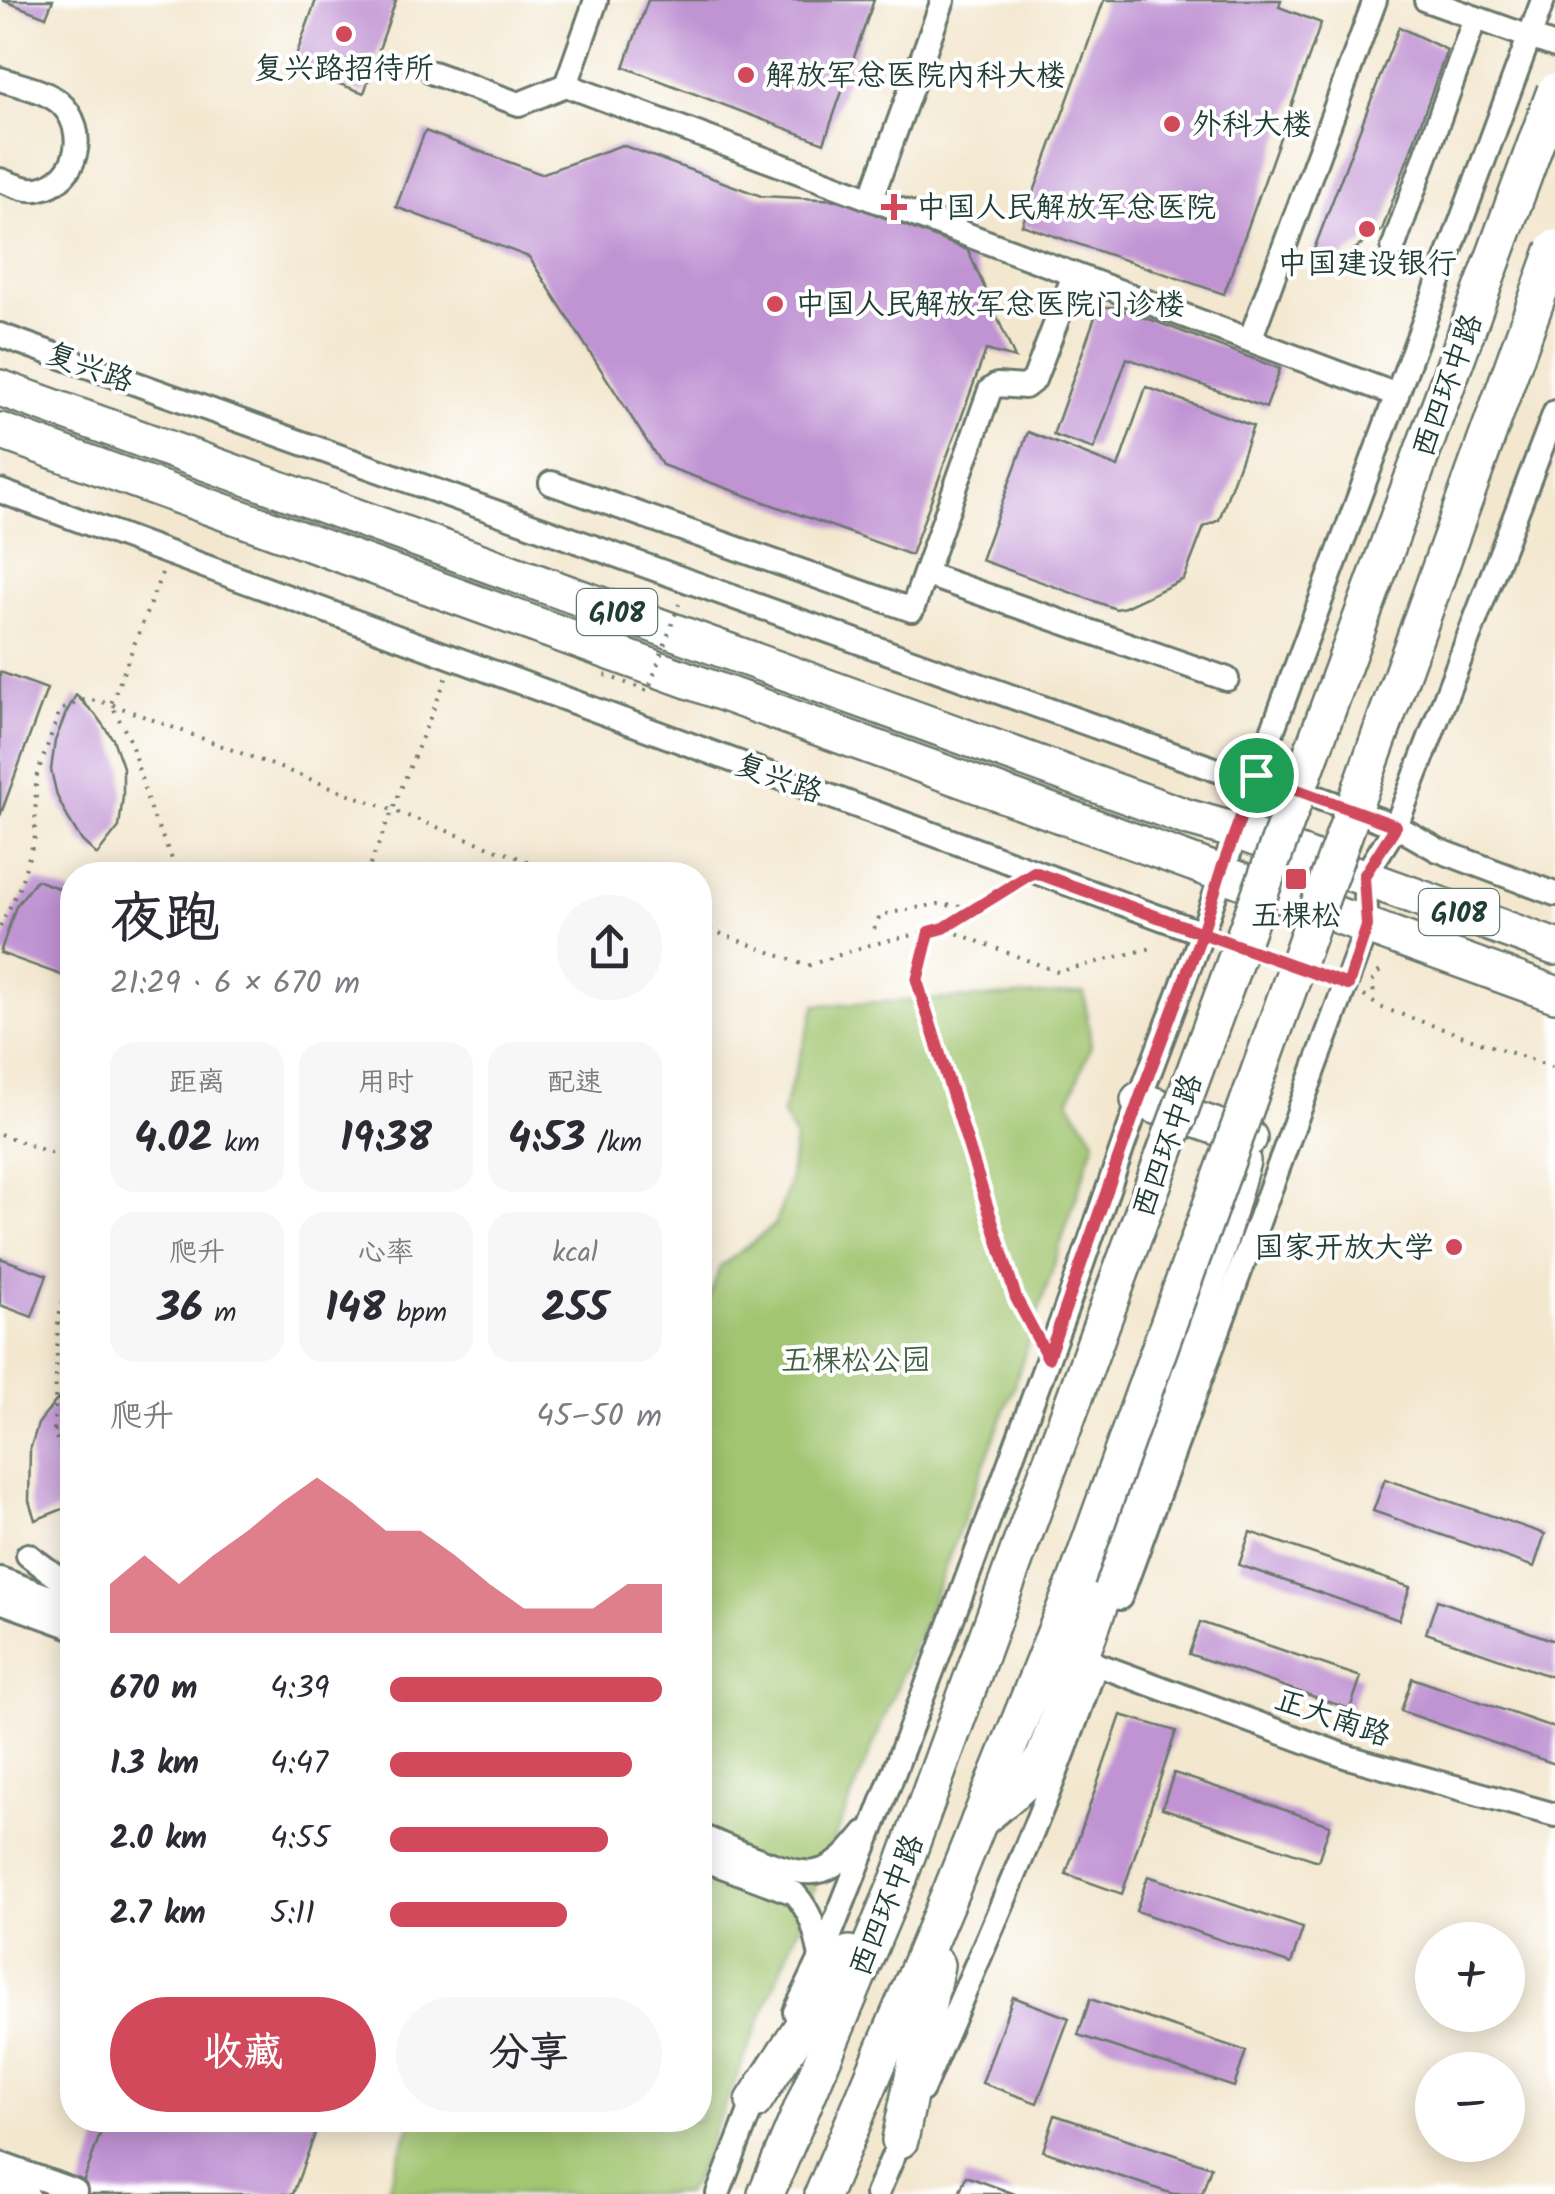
<!DOCTYPE html>
<html lang="zh">
<head>
<meta charset="utf-8">
<style>
	:root { --surface:#fff; --page:#f7f7f7; --text:#2b2b33; --muted:#7c7c81; --accent:#d1495b }
	body { margin:0; font-family:Kalam,"LXGW WenKai TC",sans-serif; background:var(--page); color:var(--text); height:100vh; display:flex; flex-direction:column; font-size:38px; white-space:nowrap }
	* { box-sizing:border-box; margin:0 }
	p { font-size:32px; color:var(--muted) }
	.icon { flex:none; width:55px; height:55px; fill:none; stroke:currentColor; stroke-width:2; stroke-linecap:round; stroke-linejoin:round }
	.map { position:relative; flex:1; overflow:hidden }
	.sheet { position:absolute; left:60px; top:862px; width:652px; height:1270px; display:flex; flex-direction:column; background:var(--surface); border-radius:40px; box-shadow:0 5px 25px #0003 }
	.sheet>* { flex:none }
	.controls { position:absolute; left:1415px; top:1922px; display:grid; gap:20px }
	.controls a { display:grid; place-items:center; width:110px; height:110px; border-radius:50%; background:var(--surface); box-shadow:0 5px 25px #0003; font-size:50px }
	.pin { position:absolute; display:grid; place-items:center; width:85px; height:85px; color:#fff; margin:-42px; border:5px solid #fff; border-radius:50%; box-shadow:0 2px 10px #0007 }
	.round { display:grid; place-items:center; flex:none; width:105px; height:105px; border-radius:52px; background:var(--page) }
	.summary { display:flex; align-items:center; justify-content:space-between; height:170px; padding:0 50px }
	h1 { font-size:55px; font-weight:800; line-height:75px }
	.figures { display:grid; grid-template-columns:repeat(3,1fr); gap:15px; height:170px; padding:10px 50px }
	.figures div { display:grid; align-content:center; border-radius:25px; background:var(--page); text-align:center }
	.figures b { font-size:42px; font-weight:800 }
	.figures small { font-size:28px; font-weight:400 }
	.figures p { font-size:28px }
	.chart { height:280px; padding:20px 50px }
	.chart p { display:flex; justify-content:space-between }
	.chart svg { width:100%; height:180px; margin-top:10px; fill:var(--accent); opacity:.7 }
	.button { display:flex; gap:20px; margin-top:auto; padding:20px 50px }
	.button a { flex:1; height:115px; border-radius:60px; background:var(--accent); color:#fff; font-size:40px; font-weight:800; line-height:115px; text-align:center }
	.button a+a { background:var(--page); color:var(--text) }
	ul { padding:0 50px; list-style:none; font-size:32px }
	li { display:grid; grid-template-columns:160px 120px 1fr; align-items:center; height:75px }
	li i { height:25px; border-radius:12px; background:var(--accent) }
	.map>svg:first-child { display:block }
	.green { fill:#a1c56f; stroke:#608152; stroke-width:2.5 }
	.building { fill:#c093d3 }
	.lines { fill:none; stroke-linecap:round; stroke-linejoin:round }
	.minor-casing { stroke:#69786a; stroke-width:28 }
	.highway-casing { stroke:#69786a; stroke-width:40 }
	.path { stroke:#69786a; stroke-width:4; stroke-dasharray:2.5 8; stroke-linecap:butt }
	.minor { stroke:#fff; stroke-width:22 }
	.highway { stroke:#fff; stroke-width:35 }
	.highway-bridge-casing { stroke:#69786a; stroke-width:40; stroke-linecap:butt }
	.path-bridge { stroke:#69786a; stroke-width:4; stroke-dasharray:2.5 8; stroke-linecap:butt }
	.highway-bridge { stroke:#fff; stroke-width:35 }
	.route-casing { stroke:#fff; stroke-width:20 }
	.route { stroke:#d1495b; stroke-width:12 }
	.poi-dot { fill:#d1495b; stroke:#fff; stroke-width:4 }
	.labels { text-anchor:middle; stroke-width:8; stroke-linejoin:round; paint-order:stroke }
	.shield { fill:#fff; stroke:#627771; stroke-width:2.5 }
	.shield-label { font-size:28px; font-weight:bold; fill:#1f3d34 }
	.poi-label { font-size:30px; fill:#1f3d34; stroke:#fff; text-anchor:start }
	.street-label { font-size:30px; fill:#1f3d34; stroke:#fff }
	.park-label { font-size:30px; fill:#405f43; stroke:#fff }
</style>
</head>
<body>
<div class="map">
<svg width="1555" height="2194" viewBox="0 0 1555 2194">
	<rect width="100%" height="100%" fill="#fff"/>
	<filter id="ink" filterUnits="userSpaceOnUse"><feTurbulence type="fractalNoise" baseFrequency=".01" numOctaves="2"/><feDisplacementMap in="SourceGraphic" scale="20" xChannelSelector="R" yChannelSelector="G"/><feConvolveMatrix kernelMatrix="1 2 1 2 8 2 1 2 1" color-interpolation-filters="sRGB"/></filter>
	<filter id="wash" filterUnits="userSpaceOnUse"><feTurbulence type="fractalNoise" baseFrequency=".0048" numOctaves="4" result="noise"/><feDisplacementMap in="SourceGraphic" scale="40" xChannelSelector="R" yChannelSelector="G"/><feGaussianBlur stdDeviation="2.25" result="paint"/><feColorMatrix in="noise" values="0 0 0 0 0 0 0 0 0 0 0 0 0 0 0 0 0 1.4 0 .05"/><feComposite in="paint" operator="in"/></filter>
	<g filter="url(#wash)">
		<rect width="100%" height="100%" fill="#f3e7cf"/>
		<path class="green" d="M 1084,993 L 1091,1045 L 1069,1101 L 1095,1140 L 1014,1386 L 929,1609 L 694,2181 L 685,2194 L 386,2194 L 412,2120 L 700,2120 L 700,1322 L 720,1267 L 775,1225 L 789,1184 L 795,1138 L 782,1113 L 816,1005 Z"/>
		<g id="blocks">
			<g class="building">
				<path d="M 2,0 L 53,0 L 46,17 Z"/>
				<path d="M 316,0 L 396,0 L 364,93 L 292,67 Z"/>
				<path d="M 648,0 L 874,0 L 824,143 L 624,67 Z"/>
				<path d="M 1104,0 L 1281,0 L 1279,7 L 1321,23 L 1224,294 L 1022,225 Z"/>
				<path d="M 1399,27 L 1447,50 L 1382,230 L 1332,265 L 1311,257 Z"/>
				<path d="M 425,131 L 541,174 L 622,145 L 761,196 L 839,200 L 968,250 L 1015,358 L 986,350 L 911,555 L 662,465 L 529,257 L 396,207 Z"/>
				<path d="M 1105,307 L 1113,307 L 1157,322 L 1280,369 L 1266,408 L 1127,358 L 1094,449 L 1053,435 L 1096,314 Z"/>
				<path d="M 1146,387 L 1253,426 L 1219,520 L 1204,527 L 1184,579 L 1125,607 L 1116,609 L 981,560 L 1028,432 L 1118,467 Z"/>
				<path d="M 0,672 L 47,689 L 0,816 Z"/>
				<path d="M 76,695 L 95,714 L 113,739 L 123,767 L 123,796 L 119,827 L 97,855 L 82,841 L 68,818 L 57,796 L 51,770 L 55,741 L 66,713 Z"/>
				<path d="M 36,880 L 72,893 L 72,979 L 0,953 L 16,906 Z"/>
				<path d="M 0,1258 L 47,1275 L 32,1317 L 0,1305 Z"/>
				<path d="M 72,1388 L 72,1502 L 68,1507 L 35,1520 L 29,1501 L 30,1450 L 38,1424 L 56,1401 Z"/>
				<path d="M 1385,1479 L 1545,1534 L 1534,1567 L 1373,1511 Z"/>
				<path d="M 1250,1532 L 1410,1587 L 1399,1620 L 1239,1565 Z"/>
				<path d="M 1437,1600 L 1555,1641 L 1555,1678 L 1426,1633 Z"/>
				<path d="M 1200,1622 L 1361,1677 L 1350,1709 L 1189,1654 Z"/>
				<path d="M 1412,1678 L 1555,1728 L 1555,1764 L 1401,1711 Z"/>
				<path d="M 1121,1715 L 1176,1731 L 1122,1894 L 1066,1874 Z"/>
				<path d="M 1174,1773 L 1330,1825 L 1318,1861 L 1162,1808 Z"/>
				<path d="M 1148,1876 L 1303,1928 L 1291,1964 L 1136,1911 Z"/>
				<path d="M 1013,1997 L 1069,2018 L 1037,2103 L 982,2083 Z"/>
				<path d="M 1090,1999 L 1246,2051 L 1234,2087 L 1078,2035 Z"/>
				<path d="M 1055,2115 L 1211,2167 L 1202,2194 L 1173,2194 L 1043,2151 Z"/>
				<path d="M 105,2120 L 320,2120 L 293,2194 L 79,2194 Z"/>
				<path d="M 966,2176 L 1015,2194 L 959,2194 Z"/>
			</g>
		</g>
	</g>
	<g filter="url(#ink)">
		<use href="#blocks" fill-opacity="0" stroke="#69786a" stroke-width="2.5"/>
		<g class="lines">
			<g class="minor-casing">
				<g id="minor">
					<path d="M 1426,0 L 1555,46"/>
					<path d="M 433,73 L 519,104 L 566,85 L 596,0"/>
					<path d="M 0,79 C 18,85 44,90 59,102 C 89,128 80,181 38,189 C 25,191 12,184 0,180"/>
					<path d="M 566,85 L 1397,395"/>
					<path d="M 871,199 L 943,0"/>
					<path d="M 1393,248 L 1475,18"/>
					<path d="M 0,335 L 1217,770 L 1256,775 L 1396,826 L 1438,850 L 1555,894"/>
					<path d="M 1250,340 L 1375,0"/>
					<path d="M 551,483 L 912,610 L 990,390 L 997,385 L 1025,387 L 1034,380 L 1074,275"/>
					<path d="M 0,491 L 1202,933"/>
					<path d="M 925,574 L 1227,679"/>
					<path d="M 28,1555 L 72,1588"/>
					<path d="M 0,1579 L 72,1605"/>
					<path d="M 1120,1598 L 1367,926 L 1364,877 L 1396,826 L 1555,412"/>
					<path d="M 0,1601 L 72,1627"/>
					<path d="M 1096,1664 L 1348,1757 L 1555,1815"/>
					<path d="M 700,1836 C 727,1846 789,1876 815,1872 C 837,1869 852,1849 865,1833"/>
					<path d="M 700,1858 L 794,1893 C 812,1913 816,1932 821,1957"/>
					<path d="M 795,2012 L 821,1958 L 876,1819 L 958,1603 L 1073,1290 L 1139,1100 L 1202,933 L 1256,775 L 1543,0"/>
					<path d="M 922,2090 C 981,1953 1043,1816 1092,1675"/>
					<path d="M 0,2164 L 75,2191"/>
					<path d="M 0,2184 L 27,2194"/>
					<path d="M 718,2194 L 758,2090"/>
					<path d="M 877,2194 L 905,2128"/>
				</g>
			</g>
			<g class="highway-casing">
				<g id="highway">
					<path d="M 0,388 L 1186,817 L 1236,831 L 1555,947"/>
					<path d="M 0,431 L 1555,994"/>
					<path d="M 1139,1100 L 1249,1138"/>
					<path d="M 979,1821 L 1032,1776 L 1044,1757 L 1130,1521 L 1179,1362 L 1215,1256 L 1242,1161"/>
					<path d="M 754,2101 L 849,1954"/>
					<path d="M 900,2140 L 936,1965"/>
					<path d="M 766,2194 L 899,1878 L 1019,1549"/>
					<path d="M 823,2194 L 951,1891 L 1077,1578"/>
				</g>
			</g>
			<g class="path">
				<path d="M 162,573 L 111,704 L 130,740 L 150,809 L 179,875"/>
				<path d="M 366,875 L 447,676"/>
				<path d="M 700,926 L 807,966 L 869,945 L 944,928 L 1015,884"/>
				<path d="M 938,926 L 1058,972 L 1152,948"/>
				<path d="M 0,927 L 20,886 L 35,837 L 36,778 L 60,710 L 86,699 L 111,704 L 564,875"/>
				<path d="M 874,929 L 880,915 L 938,904 L 978,909"/>
				<path d="M 929,932 L 917,981 L 1015,1298 L 1036,1336"/>
				<path d="M 1374,992 C 1370,982 1373,978 1381,970"/>
				<path d="M 1364,996 L 1380,1007 L 1555,1068"/>
				<path d="M 0,1134 L 72,1161"/>
				<path d="M 72,1272 L 58,1320 L 54,1431 L 72,1484"/>
				<path d="M 54,1431 L 72,1413"/>
			</g>
			<use href="#minor" class="minor"/>
			<use href="#highway" class="highway"/>
			<g class="highway-bridge-casing">
				<g id="highway-bridge">
					<path d="M 1019,1549 L 1555,91"/>
					<path d="M 1077,1578 L 1555,248"/>
				</g>
			</g>
			<path class="path-bridge" d="M 605,675 L 648,691 L 679,604"/>
			<use href="#highway-bridge" class="highway-bridge"/>
		</g>
	</g>
	<g class="lines" filter="url(#ink)">
		<g class="route-casing">
			<path id="route" d="M 1256,775 L 1220,874 L 1202,933 L 1034,872 L 944,928 L 929,932 L 917,981 L 1016,1298 L 1048,1358 L 1139,1100 L 1202,933 L 1348,985 L 1367,926 L 1364,876 L 1396,826 L 1256,775"/>
		</g>
		<use href="#route" class="route"/>
	</g>
	<g class="poi-dot">
		<circle cx="344" cy="34" r="10"/>
		<circle cx="746" cy="75" r="10"/>
		<circle cx="1172" cy="124" r="10"/>
		<path d="M889 192h10v10h10v10h-10v10h-10v-10h-10v-10h10z"/>
		<circle cx="1367" cy="229" r="10"/>
		<circle cx="775" cy="304" r="10"/>
		<rect x="1284" y="867" width="24" height="24" rx="5"/>
		<circle cx="1454" cy="1247" r="10"/>
	</g>
	<g class="labels">
		<g class="shield">
			<rect x="577" y="589" width="80" height="46" rx="8"/>
			<rect x="1419" y="889" width="80" height="46" rx="8"/>
		</g>
		<g class="shield-label">
			<text x="617" y="622">G108</text>
			<text x="1459" y="922">G108</text>
		</g>
		<g class="poi-label">
			<text x="344" y="78" text-anchor="middle">复兴路招待所</text>
			<text x="766" y="85">解放军总医院内科大楼</text>
			<text x="1192" y="134">外科大楼</text>
			<text x="916" y="217">中国人民解放军总医院</text>
			<text x="1367" y="273" text-anchor="middle">中国建设银行</text>
			<text x="795" y="314">中国人民解放军总医院门诊楼</text>
			<text x="1296" y="925" text-anchor="middle">五棵松</text>
			<text x="1434" y="1257" text-anchor="end">国家开放大学</text>
		</g>
		<g class="street-label">
			<text transform="translate(90 367) rotate(20)" y="10">复兴路</text>
			<text transform="translate(1447 385) rotate(-70)" y="10">西四环中路</text>
			<text transform="translate(779 778) rotate(20)" y="10">复兴路</text>
			<text transform="translate(1167 1145) rotate(-70)" y="10">西四环中路</text>
			<text transform="translate(1333 1717) rotate(19)" y="10">正大南路</text>
			<text transform="translate(886 1905) rotate(-68)" y="10">西四环中路</text>
		</g>
		<g class="park-label">
			<text x="856" y="1370">五棵松公园</text>
		</g>
	</g>
</svg>
<div class="controls">
<a>+</a>
<a>−</a>
</div>
<div class="pin" style="left:1256px;top:775px;background:#1e9e55"><svg class="icon" aria-label="arrive" viewBox="0 0 24 24"><path d="M6 21V4h12l-3 4 3 4H6"/></svg></div>
<section class="sheet">
<div class="summary"><div><h1>夜跑</h1><p>21:29 · 6 × 670 m</p></div><a class="round"><svg class="icon" aria-label="share" viewBox="0 0 24 24"><path d="M12 15V3M7 8l5-5 5 5M5 13v7h14v-7"/></svg></a></div>
<div class="figures">
<div><p>距离</p><b>4.02<small> km</small></b></div>
<div><p>用时</p><b>19:38</b></div>
<div><p>配速</p><b>4:53<small> /km</small></b></div>
</div>
<div class="figures">
<div><p>爬升</p><b>36<small> m</small></b></div>
<div><p>心率</p><b>148<small> bpm</small></b></div>
<div><p>kcal</p><b>255</b></div>
</div>
<div class="chart"><p><span>爬升</span>45–50 m</p>
<svg viewBox="0 0 160 44" preserveAspectRatio="none"><path d="M0 44V32L10 25L20 32L30 25L40 19L50 12L60 6L70 12L80 19L90 19L100 25L110 32L120 38L130 38L140 38L150 32L160 32V44z"/></svg>
</div>
<ul>
<li><b>670 m</b>4:39<i style="width:100%"></i></li>
<li><b>1.3 km</b>4:47<i style="width:89%"></i></li>
<li><b>2.0 km</b>4:55<i style="width:80%"></i></li>
<li><b>2.7 km</b>5:11<i style="width:65%"></i></li>
</ul>
<div class="button"><a>收藏</a><a>分享</a></div>
</section>
</div>
</body>
</html>
